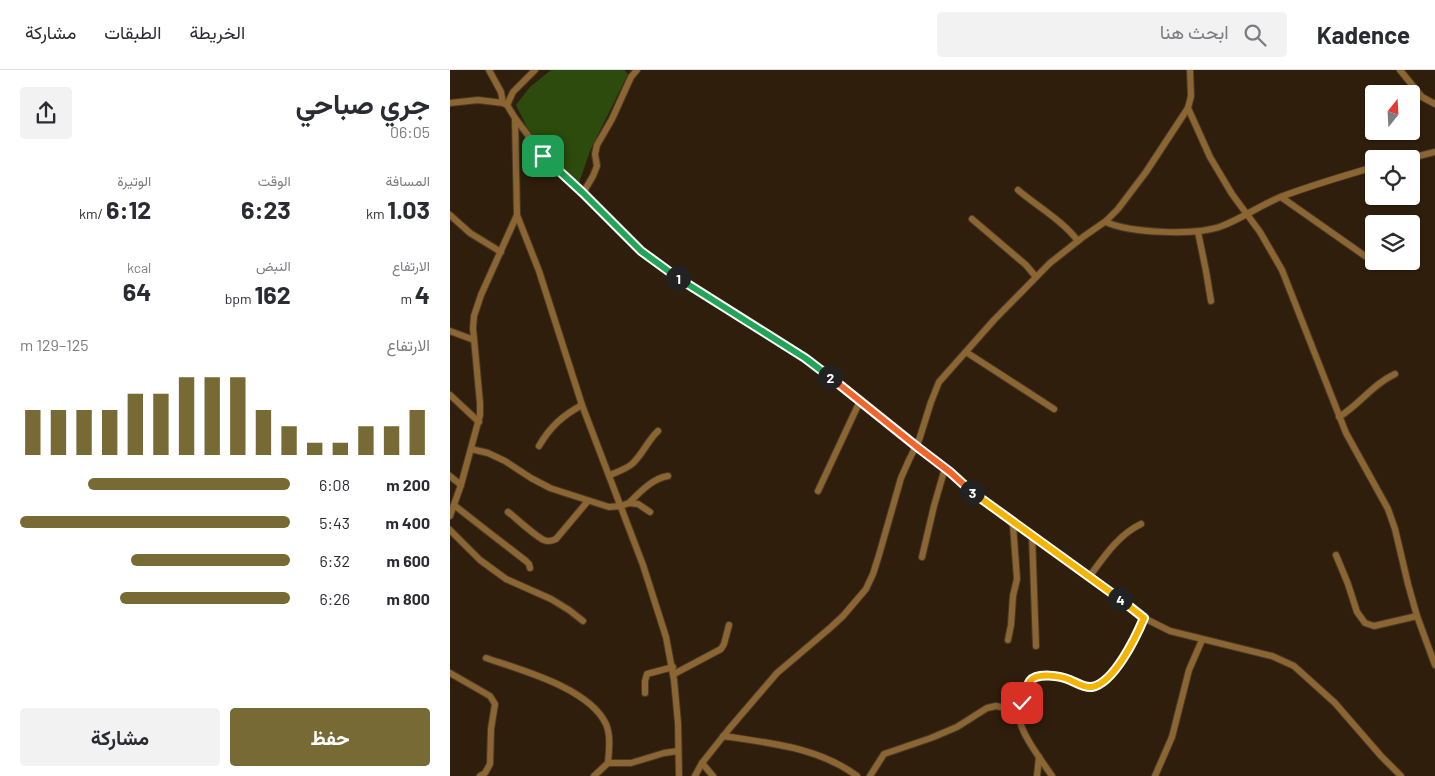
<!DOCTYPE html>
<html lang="ar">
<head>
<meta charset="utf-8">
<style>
	:root { --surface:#fff; --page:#f2f2f3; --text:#2b2b33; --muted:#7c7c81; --line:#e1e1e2; --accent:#776a34 }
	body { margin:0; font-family:Barlow,Vazirmatn,sans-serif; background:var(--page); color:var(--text); direction:rtl; height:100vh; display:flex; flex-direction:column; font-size:19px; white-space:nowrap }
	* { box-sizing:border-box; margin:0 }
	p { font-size:16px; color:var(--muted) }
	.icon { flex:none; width:28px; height:28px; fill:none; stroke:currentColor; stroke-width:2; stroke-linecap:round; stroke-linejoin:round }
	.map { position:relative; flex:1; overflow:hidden; direction:ltr }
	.details { display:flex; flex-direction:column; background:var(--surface); width:450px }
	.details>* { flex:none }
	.needle { width:32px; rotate:18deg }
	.buttons { position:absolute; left:915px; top:15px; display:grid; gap:10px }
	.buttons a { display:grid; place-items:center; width:55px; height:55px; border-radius:5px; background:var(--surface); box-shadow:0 1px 4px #0004; font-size:25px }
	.pin { position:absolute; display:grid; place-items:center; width:42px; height:42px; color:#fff; margin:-21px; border-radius:10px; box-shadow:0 2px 8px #0006 }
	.km { position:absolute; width:25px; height:25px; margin:-12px; border-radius:50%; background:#222; color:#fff; font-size:14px; line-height:25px; text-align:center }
	.round { display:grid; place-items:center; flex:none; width:52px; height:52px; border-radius:5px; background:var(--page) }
	.overview { display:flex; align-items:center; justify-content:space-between; height:85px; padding:0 20px }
	h1 { font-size:28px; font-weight:700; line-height:38px }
	.metrics { display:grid; grid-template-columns:repeat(3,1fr); gap:8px; height:85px; padding:5px 20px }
	.metrics div { display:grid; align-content:center }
	.metrics b { font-size:25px; font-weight:700 }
	.metrics small { font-size:14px; font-weight:400 }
	.metrics p { font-size:14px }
	.chart { height:140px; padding:10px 20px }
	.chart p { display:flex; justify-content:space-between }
	.chart svg { width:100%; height:90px; margin-top:5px; stroke:var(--accent); stroke-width:6 }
	.action { display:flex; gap:10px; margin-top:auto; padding:10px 20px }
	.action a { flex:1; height:58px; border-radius:5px; background:var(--accent); color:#fff; font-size:20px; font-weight:700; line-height:58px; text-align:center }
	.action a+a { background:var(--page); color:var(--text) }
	ul { padding:0 20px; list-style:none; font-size:16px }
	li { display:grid; grid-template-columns:80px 60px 1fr; align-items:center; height:38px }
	li i { height:12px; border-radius:6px; background:var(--accent) }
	header { display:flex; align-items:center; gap:30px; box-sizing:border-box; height:70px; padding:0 25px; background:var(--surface); border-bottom:1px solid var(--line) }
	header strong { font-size:24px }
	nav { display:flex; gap:28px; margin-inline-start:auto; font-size:18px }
	.search { width:350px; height:45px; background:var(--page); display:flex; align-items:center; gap:12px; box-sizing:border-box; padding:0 18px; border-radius:5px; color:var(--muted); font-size:19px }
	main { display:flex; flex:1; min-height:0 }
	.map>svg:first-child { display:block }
	.green { fill:#2d4b0c }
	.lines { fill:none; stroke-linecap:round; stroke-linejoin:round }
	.minor-casing { stroke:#4a3a29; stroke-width:8 }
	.minor { stroke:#8b6633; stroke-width:6 }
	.split-1-casing { stroke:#fff; stroke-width:10 }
	.split-2-casing { stroke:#fff; stroke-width:10 }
	.split-3-casing { stroke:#fff; stroke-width:10 }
	.split-4-casing { stroke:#fff; stroke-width:10 }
	.split-5-casing { stroke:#fff; stroke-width:10 }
	.split-1 { stroke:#22a559; stroke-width:6 }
	.split-2 { stroke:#22a559; stroke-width:6 }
	.split-3 { stroke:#f0652b; stroke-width:6 }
	.split-4 { stroke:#f5b400; stroke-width:6 }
	.split-5 { stroke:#f5b400; stroke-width:6 }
</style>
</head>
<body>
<header>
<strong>Kadence</strong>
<div class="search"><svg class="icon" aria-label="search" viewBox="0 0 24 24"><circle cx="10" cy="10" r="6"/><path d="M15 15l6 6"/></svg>ابحث هنا</div>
<nav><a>الخريطة</a><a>الطبقات</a><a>مشاركة</a></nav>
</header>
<main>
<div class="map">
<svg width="985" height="706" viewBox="0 0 985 706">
	<rect width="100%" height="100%" fill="#2f1e0c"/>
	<path class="green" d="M 101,0 L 174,0 L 178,4 L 140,81 L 129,113 L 81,65 L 66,35 L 80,17 Z"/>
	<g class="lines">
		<g class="minor-casing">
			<g id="minor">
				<path d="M 39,0 L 51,22 L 53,33"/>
				<path d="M 950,0 L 972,27 L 985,34"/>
				<path d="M 0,33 L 28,30 L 53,33 L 57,35 L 65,48 L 67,145 L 89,201 L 132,335 L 193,495 L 216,567 L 224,610 L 228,653 L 229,706"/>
				<path d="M 57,35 L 63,22 L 85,0"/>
				<path d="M 738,38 L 760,87 L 782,124 L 810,162 L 832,200 L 896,363 L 938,439 L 945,459 L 958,514 L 967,546 L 985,595"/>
				<path d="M 65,48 L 99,93 L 133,123 L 200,189 L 237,214 L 355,288 L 466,377 L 500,401 L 528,427 L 585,467 L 694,548 L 720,561 L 822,586 L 844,596 L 885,633 L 931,686 L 951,706"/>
				<path d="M 957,89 L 985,82"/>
				<path d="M 568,120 C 588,137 612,150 628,171"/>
				<path d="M 133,123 L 143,106 L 147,96 L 145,84 L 147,75 L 162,49 L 181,7 L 187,0"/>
				<path d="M 831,127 L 915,186"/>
				<path d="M 0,145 L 20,163 L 51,182"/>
				<path d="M 522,149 L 576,195 L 586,207"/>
				<path d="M 656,152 C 680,163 746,166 772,156 C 793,148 812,134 833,126 C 863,115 893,106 924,97"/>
				<path d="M 748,162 L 756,201 L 761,231"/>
				<path d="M 0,261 L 24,270"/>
				<path d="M 516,282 L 604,339"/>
				<path d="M 0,325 L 29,352"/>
				<path d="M 889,347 C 910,334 923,314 945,304"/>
				<path d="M 89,376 C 100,357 112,346 132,335"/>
				<path d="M 21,379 L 38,383 L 55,391 L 81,408 L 100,418 L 109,421 L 159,437 L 171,436 L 179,433 L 188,434 L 200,442"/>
				<path d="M 160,405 C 167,402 176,399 182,394 C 193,384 198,370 208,361"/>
				<path d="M 0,406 L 11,415"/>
				<path d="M 368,421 L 410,331"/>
				<path d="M 179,433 C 190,422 203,408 218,406"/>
				<path d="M 4,435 L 41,464 L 76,491 L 79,494 L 80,498"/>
				<path d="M 58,442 C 66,448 86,467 94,470 C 98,472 102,471 106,469 L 138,431"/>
				<path d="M 0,446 L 11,415 L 30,345 L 30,333 L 23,258 L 24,246 L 31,225 L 67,145"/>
				<path d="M 0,460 L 30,490 L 56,509 L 101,529 L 119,540 L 133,551"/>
				<path d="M 582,465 L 586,576"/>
				<path d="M 886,485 L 898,514 L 907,542 L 915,553 L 924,556 L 967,546"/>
				<path d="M 472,487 L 484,436 L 495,398"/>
				<path d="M 639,507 C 654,487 668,465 691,454"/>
				<path d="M 558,570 L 561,555 L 563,526 L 567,509 L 563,455 L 559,450"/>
				<path d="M 36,588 C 71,600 139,618 156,654 C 161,666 159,680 158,693 L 144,706"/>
				<path d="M 0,603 L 40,626 L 45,634 L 41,659 L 40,694 L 35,703 L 30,706"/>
				<path d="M 224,604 L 271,579 L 274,574 L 279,555"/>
				<path d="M 195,623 L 195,611 L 197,604 L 223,597"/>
				<path d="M 273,666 C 319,673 368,677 407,706"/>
				<path d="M 158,693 L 181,693 L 214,683 L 228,681"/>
				<path d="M 252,693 L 263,706"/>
				<path d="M 245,706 L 252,693 L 279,659 L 327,603 L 380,558 L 393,546 L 416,519 L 423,504 L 429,485 L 451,408 L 459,390 L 469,370 L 481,332 L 489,312 L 544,250 L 600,193 L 633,167 L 656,151 L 668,139 L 696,102 L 738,38 L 741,26 L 740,0"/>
				<path d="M 420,706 L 434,684 L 481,668 L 507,657 L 537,638 L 546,636 L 569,641"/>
				<path d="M 587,706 L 589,687"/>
				<path d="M 602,706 C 592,691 570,663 569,646 C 569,640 572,633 574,627 C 579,613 579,607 595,606 C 602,606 608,606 614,607 C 627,611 637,621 650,614 C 668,604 686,566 694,548"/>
				<path d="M 705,706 L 722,667 L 739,600 L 752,570"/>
			</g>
		</g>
		<use href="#minor" class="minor"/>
	</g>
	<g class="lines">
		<g class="split-1-casing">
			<path id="split-1" d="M 93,86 L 133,123 L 191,181 L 228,208"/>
		</g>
		<g class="split-2-casing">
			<path id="split-2" d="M 228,208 L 355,288 L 380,307"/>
		</g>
		<g class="split-3-casing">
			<path id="split-3" d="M 380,307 L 466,376 L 500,402 L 522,422"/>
		</g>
		<g class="split-4-casing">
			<path id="split-4" d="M 522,422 L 670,529"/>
		</g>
		<g class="split-5-casing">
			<path id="split-5" d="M 572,633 C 574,626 576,618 580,611 C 587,602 611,606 620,610 C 627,613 634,618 642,617 C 664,613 686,567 694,548 L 670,529"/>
		</g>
		<use href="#split-1" class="split-1"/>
		<use href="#split-2" class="split-2"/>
		<use href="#split-3" class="split-3"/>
		<use href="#split-4" class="split-4"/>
		<use href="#split-5" class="split-5"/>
	</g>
</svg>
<div class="buttons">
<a><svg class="needle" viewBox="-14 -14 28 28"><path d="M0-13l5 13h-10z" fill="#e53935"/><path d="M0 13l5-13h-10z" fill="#7c7c81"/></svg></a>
<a><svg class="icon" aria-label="locate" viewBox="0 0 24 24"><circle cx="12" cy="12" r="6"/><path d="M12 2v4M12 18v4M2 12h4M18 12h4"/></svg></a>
<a><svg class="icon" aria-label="layers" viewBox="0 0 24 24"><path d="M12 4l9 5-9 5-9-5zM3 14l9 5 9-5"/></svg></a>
</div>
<div class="pin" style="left:93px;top:86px;background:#1e9e55"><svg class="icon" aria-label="arrive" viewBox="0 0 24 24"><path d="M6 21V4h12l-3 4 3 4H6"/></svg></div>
<div class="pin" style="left:572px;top:633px;background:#d93025"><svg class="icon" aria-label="check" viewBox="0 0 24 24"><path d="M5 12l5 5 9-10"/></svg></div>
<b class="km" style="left:228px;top:208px">1</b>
<b class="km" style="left:380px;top:307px">2</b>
<b class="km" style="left:522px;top:422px">3</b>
<b class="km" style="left:670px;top:529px">4</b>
</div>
<section class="details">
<div class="overview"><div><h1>جري صباحي</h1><p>06:05</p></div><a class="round"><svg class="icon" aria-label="share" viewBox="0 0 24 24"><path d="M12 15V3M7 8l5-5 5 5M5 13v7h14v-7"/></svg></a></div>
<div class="metrics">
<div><p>المسافة</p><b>1.03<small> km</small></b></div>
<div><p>الوقت</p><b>6:23</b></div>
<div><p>الوتيرة</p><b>6:12<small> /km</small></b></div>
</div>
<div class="metrics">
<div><p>الارتفاع</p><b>4<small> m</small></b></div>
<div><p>النبض</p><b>162<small> bpm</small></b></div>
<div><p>kcal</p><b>64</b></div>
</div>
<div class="chart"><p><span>الارتفاع</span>125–129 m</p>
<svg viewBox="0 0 160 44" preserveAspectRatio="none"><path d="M5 44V22M15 44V22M25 44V22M35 44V22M45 44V14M55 44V14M65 44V6M75 44V6M85 44V6M95 44V22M105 44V30M115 44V38M125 44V38M135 44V30M145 44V30M155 44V22"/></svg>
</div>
<ul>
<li><b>200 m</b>6:08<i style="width:75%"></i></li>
<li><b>400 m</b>5:43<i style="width:100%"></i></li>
<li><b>600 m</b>6:32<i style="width:59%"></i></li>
<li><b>800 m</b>6:26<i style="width:63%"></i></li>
</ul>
<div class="action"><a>حفظ</a><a>مشاركة</a></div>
</section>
</main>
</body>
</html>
